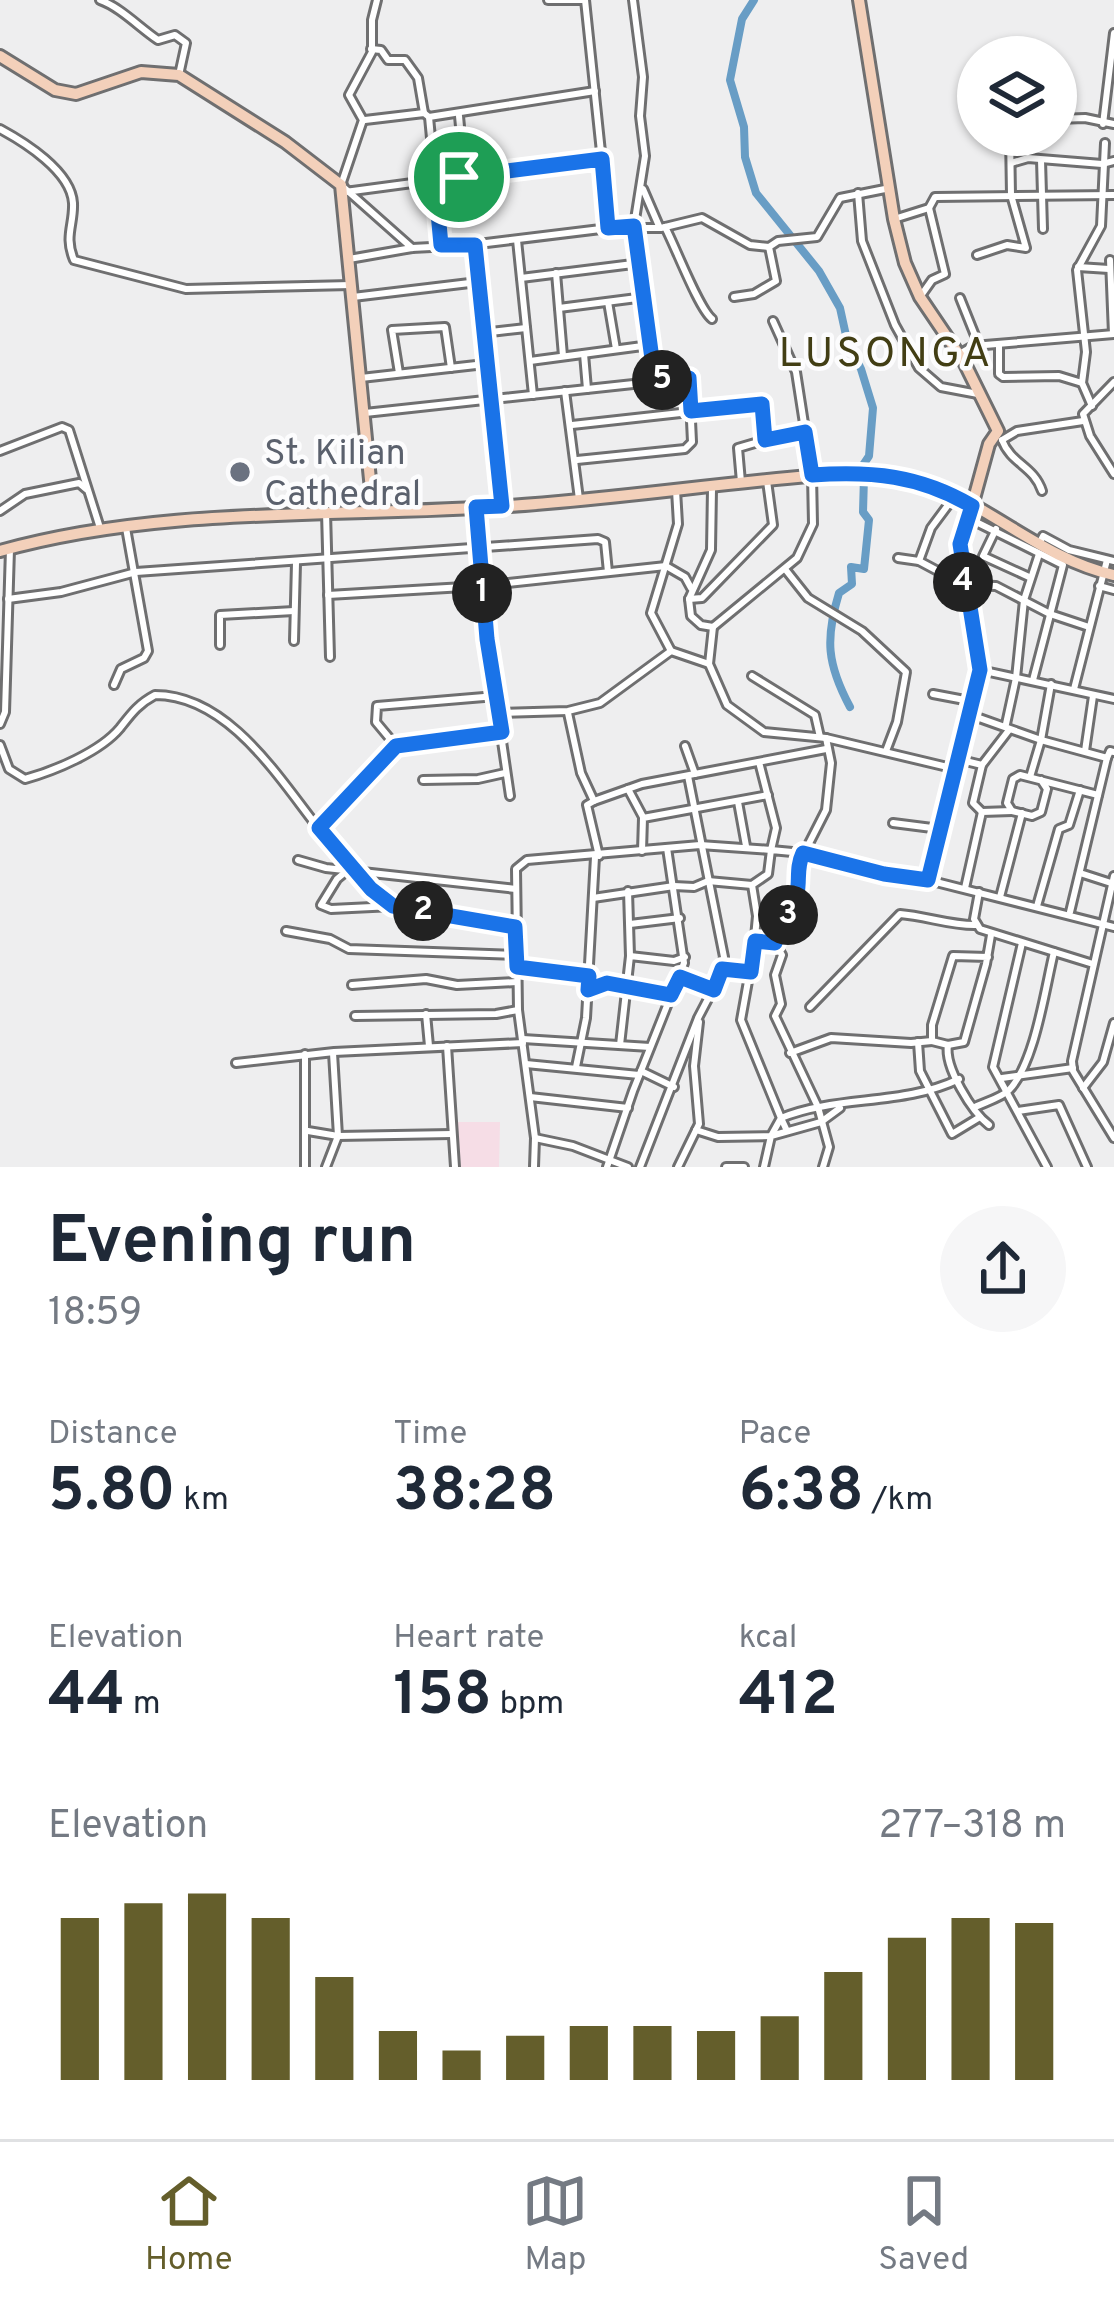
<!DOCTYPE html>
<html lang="en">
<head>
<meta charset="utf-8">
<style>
	:root { --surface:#fff; --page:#f6f6f7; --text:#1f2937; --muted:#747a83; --line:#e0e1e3; --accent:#645e2b }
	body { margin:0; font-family:Overpass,sans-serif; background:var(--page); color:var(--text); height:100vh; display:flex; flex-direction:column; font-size:45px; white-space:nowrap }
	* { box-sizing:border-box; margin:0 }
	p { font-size:39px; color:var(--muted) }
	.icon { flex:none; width:66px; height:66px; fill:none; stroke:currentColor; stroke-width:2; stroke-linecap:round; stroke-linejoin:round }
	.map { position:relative; height:1167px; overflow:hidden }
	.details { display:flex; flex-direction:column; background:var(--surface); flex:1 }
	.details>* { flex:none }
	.buttons { position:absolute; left:957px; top:36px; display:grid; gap:24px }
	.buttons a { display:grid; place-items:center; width:120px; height:120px; border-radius:50%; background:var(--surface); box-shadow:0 3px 9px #0004; font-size:60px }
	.pin { position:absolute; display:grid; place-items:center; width:102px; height:102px; color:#fff; margin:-51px; border:6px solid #fff; border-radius:50%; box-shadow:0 3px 12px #0007 }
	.km { position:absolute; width:60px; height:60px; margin:-30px; border-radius:50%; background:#222; color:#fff; font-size:33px; line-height:60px; text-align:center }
	.round { display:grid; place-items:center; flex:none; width:126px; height:126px; border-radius:63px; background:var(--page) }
	.summary { display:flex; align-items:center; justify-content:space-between; height:204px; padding:0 48px }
	h1 { font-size:66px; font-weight:700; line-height:90px }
	.stats { display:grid; grid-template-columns:repeat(3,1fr); gap:18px; height:204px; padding:12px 48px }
	.stats div { display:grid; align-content:center }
	.stats b { font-size:60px; font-weight:700 }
	.stats small { font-size:33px; font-weight:400 }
	.stats p { font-size:33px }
	.chart { height:336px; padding:24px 48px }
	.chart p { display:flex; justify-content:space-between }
	.chart svg { width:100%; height:216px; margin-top:12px; stroke:var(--accent); stroke-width:6 }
	.menu { display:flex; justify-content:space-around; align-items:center; height:168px; border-top:3px solid var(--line); background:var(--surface); font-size:33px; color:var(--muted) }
	.menu a { display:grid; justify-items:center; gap:6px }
	.menu .on { color:var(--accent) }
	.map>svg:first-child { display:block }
	.education { fill:#f6dde6 }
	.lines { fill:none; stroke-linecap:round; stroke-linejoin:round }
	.river { stroke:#689dc5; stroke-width:8 }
	.street-casing { stroke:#6f6f70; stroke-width:12 }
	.secondary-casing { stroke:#6f6f70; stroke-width:16 }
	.street { stroke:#fff; stroke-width:6 }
	.secondary { stroke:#f3d0ba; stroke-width:10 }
	.route-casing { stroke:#fff; stroke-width:24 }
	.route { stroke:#1a73e8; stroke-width:15 }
	.worship-dot { fill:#6b7280; stroke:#fcfcfd; stroke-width:4.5 }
	.labels { text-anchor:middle; stroke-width:9; stroke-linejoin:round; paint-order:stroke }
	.worship-label { font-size:36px; fill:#5b616d; stroke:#fcfcfd; text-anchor:start }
	.quarter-label { font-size:42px; letter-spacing:3px; fill:#423e14; stroke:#fcfcfd }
</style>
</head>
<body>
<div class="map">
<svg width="1114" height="1167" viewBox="0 0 1114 1167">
	<rect width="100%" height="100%" fill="#eeeeef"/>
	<path class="education" d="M 458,1122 L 500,1122 L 499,1167 L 458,1167 Z"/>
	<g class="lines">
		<g class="river">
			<path d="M 754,0 L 742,19 L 730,80 L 744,127 L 745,157 L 756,193 L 819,271 L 840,308 L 847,340 L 861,369 L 873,408 L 869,456 L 863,465"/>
			<path d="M 850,707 C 827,664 825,639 839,593 L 852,584 L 851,567 L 864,569 L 869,520 L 863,512 L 864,477"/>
		</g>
		<g class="street-casing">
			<g id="street">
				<path d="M 100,0 C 120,7 140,28 158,40 L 175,35 L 186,43 L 179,75"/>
				<path d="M 377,0 L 372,20 L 372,52 L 349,95 L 363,120 L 341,185 L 412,248"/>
				<path d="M 548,0 L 582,0"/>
				<path d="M 585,0 L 609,228"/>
				<path d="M 633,0 L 643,77 L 640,116 L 645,156 L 634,226 L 654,381"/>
				<path d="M 371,49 L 381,50 L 388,60 L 405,60 L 418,78 L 424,113"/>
				<path d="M 459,116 L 464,169 L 459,177"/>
				<path d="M 429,117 L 595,91"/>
				<path d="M 1056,119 L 1085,118 L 1114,124"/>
				<path d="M 1103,124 L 1114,33"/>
				<path d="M 0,129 C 24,142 71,171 73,203 C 74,225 64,236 74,260 L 186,289 L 351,285"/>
				<path d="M 1041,160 L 1043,229"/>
				<path d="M 1011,163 L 1028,158 L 1102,164 L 1114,161"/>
				<path d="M 643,189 L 659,226"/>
				<path d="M 345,192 L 435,180 L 429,117 L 424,113 L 365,120"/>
				<path d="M 858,193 L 862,241 L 895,325 L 919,368 L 941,387 L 978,394"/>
				<path d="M 894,219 L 929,208 L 935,197 L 1114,195"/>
				<path d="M 665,227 C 676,248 699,309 712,319"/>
				<path d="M 517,240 L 533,395"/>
				<path d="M 441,245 L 435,180 L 602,159"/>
				<path d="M 475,245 L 502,504"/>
				<path d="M 977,255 L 1007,245 L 1026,248 L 1011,195 L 1010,135"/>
				<path d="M 349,259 L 412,248 L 470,245 L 609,228 L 661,228 L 702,218 L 750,245 L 769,247"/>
				<path d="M 1110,260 L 1113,334"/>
				<path d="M 1078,267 L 1109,269"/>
				<path d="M 556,273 L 563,356"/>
				<path d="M 521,278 L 641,263"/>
				<path d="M 353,297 L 478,282"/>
				<path d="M 734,297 L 754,294 L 776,281 L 769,247 L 778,241 L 817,237 L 840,198 L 890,188"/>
				<path d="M 920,297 L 932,280 L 945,274 L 929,208"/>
				<path d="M 960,298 L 976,338 L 973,346 L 961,353"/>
				<path d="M 608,302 L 616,349"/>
				<path d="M 559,308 L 645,297"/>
				<path d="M 482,333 L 526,328"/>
				<path d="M 999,345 L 999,374 L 1003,377 L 1059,376 L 1082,383"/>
				<path d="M 973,346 L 1114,334"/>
				<path d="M 584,354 L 587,389"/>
				<path d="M 530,361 L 650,345"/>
				<path d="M 399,373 L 392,330 L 445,327 L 451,368"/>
				<path d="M 361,378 L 485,364"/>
				<path d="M 1114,382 L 1083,414 L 1090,436 L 1114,474"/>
				<path d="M 565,391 L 579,499"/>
				<path d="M 1092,406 L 1082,383 L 1086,352 L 1077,270 L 1101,226 L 1105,143"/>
				<path d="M 365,413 L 689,378 L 692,442 L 685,449 L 577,460"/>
				<path d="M 572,425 L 762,404 L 765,440 L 805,432"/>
				<path d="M 1002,440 L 1017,431 L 1083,421"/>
				<path d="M 1002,440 C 1011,464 1034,466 1042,491"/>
				<path d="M 0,451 L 62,427 L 69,430 L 101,531"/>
				<path d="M 741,482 L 738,448 L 765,440"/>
				<path d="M 712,489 L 711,550 L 689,599 L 691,616 L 701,625 L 713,627 L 797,558 L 813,524 L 812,475 L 796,372 L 773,321"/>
				<path d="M 476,508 L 487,639 L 510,796"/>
				<path d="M 0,511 L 25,494 L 79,483 L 86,489"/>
				<path d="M 326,512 L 330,657"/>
				<path d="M 966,517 L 1063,565 L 1033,680"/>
				<path d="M 996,529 L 983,556 L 1029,577"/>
				<path d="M 1040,542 L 1043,536 L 1069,550 L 1114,561"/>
				<path d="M 898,558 L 919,561 L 964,585 L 996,586 L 1050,614 L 1089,627"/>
				<path d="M 919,561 L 931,528 L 954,497"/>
				<path d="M 785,569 L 808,598 L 862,631 L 906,672 L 897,722 L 886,751"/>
				<path d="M 1099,586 L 1114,590"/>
				<path d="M 328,595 L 481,586 L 666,566 L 685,577 L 691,588"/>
				<path d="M 8,599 L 61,592 L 136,572 L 598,539 L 605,542 L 608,572"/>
				<path d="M 689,599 L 702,598 L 773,525 L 767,481"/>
				<path d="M 713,627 L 709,664 L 727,705 L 764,732 L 826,738 L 956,769"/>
				<path d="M 294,641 L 296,563"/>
				<path d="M 220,645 L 220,615 L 294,611"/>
				<path d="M 671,651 L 651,613 L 678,524 L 676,490"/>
				<path d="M 980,670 L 1114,699"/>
				<path d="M 752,676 L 815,715 L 820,737"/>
				<path d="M 114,685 L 121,669 L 144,658 L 148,651 L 126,528"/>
				<path d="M 1074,689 L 1107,560"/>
				<path d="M 933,694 L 970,701"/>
				<path d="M 500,713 L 568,711 L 600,703 L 671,651 L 709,664"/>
				<path d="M 568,713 L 581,773 L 594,801"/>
				<path d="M 968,714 L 1041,740 L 1107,758 L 1110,751 L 1114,752"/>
				<path d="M 0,724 L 5,712 L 10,549"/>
				<path d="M 1006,724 L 1016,678 L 1024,600 L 1039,554"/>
				<path d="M 0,745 L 9,769 L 25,779 C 54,771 100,752 120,728 C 131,714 138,704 155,695 C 227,695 277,775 316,825 C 334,847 354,866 371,889 L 393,906 L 515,927"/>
				<path d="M 396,746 L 376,722 L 377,706 L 496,696"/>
				<path d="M 685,746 L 695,774"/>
				<path d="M 1085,751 L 1093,696"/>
				<path d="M 957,759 L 982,765"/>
				<path d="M 1030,777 L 1041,740 L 1051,684"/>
				<path d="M 423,780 L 478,779 L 505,773"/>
				<path d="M 1041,780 L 1047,789 L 1041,812 L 1032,816 L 1012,811 L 1007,803 L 1013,779 L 1020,775 L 1098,795"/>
				<path d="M 628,789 L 643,817"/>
				<path d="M 738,802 L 746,846"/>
				<path d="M 982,812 L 973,803 L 982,765 L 1009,730"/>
				<path d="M 893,823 L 940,829"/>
				<path d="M 320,826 L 396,746 L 503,732"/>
				<path d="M 642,851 L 643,818 L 768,795"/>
				<path d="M 599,856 L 587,805 L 594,801 L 642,784 L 826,749"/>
				<path d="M 298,860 L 326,868 L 516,889"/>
				<path d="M 349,869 L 337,879 L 321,905 L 331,909 L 393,906"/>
				<path d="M 1080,873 L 1111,883"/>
				<path d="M 1114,876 L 1072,1061 L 1073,1071 L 1114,1138"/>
				<path d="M 928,880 L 980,670 L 960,545 L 972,506"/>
				<path d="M 965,888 L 982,812 L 1012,811"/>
				<path d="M 628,891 L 630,956"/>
				<path d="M 979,892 L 974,919 L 980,929 L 1093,964"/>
				<path d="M 1000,897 L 1022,813"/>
				<path d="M 593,898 L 674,886 L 694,887 L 708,881 L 752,885"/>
				<path d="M 1037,906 L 1059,829 L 1069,825 L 1080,790"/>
				<path d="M 1070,912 L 1107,758"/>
				<path d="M 630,924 L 680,918"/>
				<path d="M 286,931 L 330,939 L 349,949 L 516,955"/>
				<path d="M 1022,943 L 993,1067 L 1047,1167"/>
				<path d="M 988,957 L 953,956 L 932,1025 L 932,1041 L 948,1045 L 964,1042 L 986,964 L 991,935"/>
				<path d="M 516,966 L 589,976"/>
				<path d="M 721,969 L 751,972"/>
				<path d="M 680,977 L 714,990"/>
				<path d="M 352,985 L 426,979 L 457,985 L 517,982"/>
				<path d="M 588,990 L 607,983 L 671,995"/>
				<path d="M 810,1007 L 900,914 C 926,916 952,926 977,925"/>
				<path d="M 426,1014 L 429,1046"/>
				<path d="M 355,1016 L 496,1014 L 518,1010"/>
				<path d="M 523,1039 L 650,1047"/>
				<path d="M 918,1042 L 920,1071 L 952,1134 L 980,1117"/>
				<path d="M 620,1045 L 630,956 L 674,961 L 685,957"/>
				<path d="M 948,1045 C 944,1067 972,1112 989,1125"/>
				<path d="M 447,1046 L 455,1167"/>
				<path d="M 790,1053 L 831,1038 L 911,1043 L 932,1041"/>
				<path d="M 236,1063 L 334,1052 L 523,1043"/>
				<path d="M 526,1064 L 639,1075"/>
				<path d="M 576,1067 L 586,1018 L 595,857"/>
				<path d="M 641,1071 L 674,1087"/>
				<path d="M 1002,1078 L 1073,1068"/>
				<path d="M 1083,1088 L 1103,1062 L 1114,1023"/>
				<path d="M 530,1097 L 628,1108"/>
				<path d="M 975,1107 C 985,1102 1001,1098 1009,1090 C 1035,1063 1045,989 1054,952"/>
				<path d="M 1018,1111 L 1059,1105 L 1087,1167"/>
				<path d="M 696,1130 L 718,1137 L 771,1136 L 781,1118 L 741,1020 L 754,948 L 757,916 L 752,885 L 768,874 L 771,850 L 803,853 L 884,874 L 928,880 L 1114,927"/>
				<path d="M 308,1131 L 338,1136 L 452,1134"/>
				<path d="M 787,1131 L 781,1118 C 837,1095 903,1106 959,1079"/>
				<path d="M 535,1138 L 573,1146 L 628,1167"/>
				<path d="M 305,1167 L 305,1054"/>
				<path d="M 326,1167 L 338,1136 L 333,1053"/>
				<path d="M 534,1167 L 535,1138 L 518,1010 L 516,869 L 527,860 L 700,845 L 771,850 L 776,828 L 759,762"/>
				<path d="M 607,1167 L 633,1091 L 684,963 L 667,848"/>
				<path d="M 640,1167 L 698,1018 L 720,976 L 724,957 L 688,776"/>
				<path d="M 678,1167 L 699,1124 L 694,1066 L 699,1022"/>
				<path d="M 726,1167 L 744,1167"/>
				<path d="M 764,1167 L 771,1136 L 821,1122 L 840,1108"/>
				<path d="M 823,1167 L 829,1147 L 818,1107 L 775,1016 L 781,1004 L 775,975 L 782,955 L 775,943 L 798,893 L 797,867 L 826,810 L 831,763 L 826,738"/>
			</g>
		</g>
		<g class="secondary-casing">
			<g id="secondary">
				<path d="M 859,0 L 894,219 L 905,263 L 920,297 L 964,362 L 998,431 L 989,444 L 972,506"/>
				<path d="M 0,56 L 55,90 L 76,94 L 141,72 L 179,75 L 285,142 L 341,185 L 373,510"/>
				<path d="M 0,551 C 165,505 341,518 510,506 C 626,498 741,480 857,472 C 882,473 907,475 930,484 C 994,509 1046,560 1114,575"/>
			</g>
		</g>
		<use href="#street" class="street"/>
		<use href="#secondary" class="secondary"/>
	</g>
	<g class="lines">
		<g class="route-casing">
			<path id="route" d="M 602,159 L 608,228 L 634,226 L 655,381 L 689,378 L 691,411 L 762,404 L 765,440 L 805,432 L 812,475 C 872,471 919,475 972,506 L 960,544 L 980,670 L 928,880 L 884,874 L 803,853 C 796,868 800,879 797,894 C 794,912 779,926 775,943 L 755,941 L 751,972 L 722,969 L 714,990 L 680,977 L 671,995 L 607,983 L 588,990 L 589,976 L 517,967 L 515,927 L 393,906 L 371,889 L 319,828 L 396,746 L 502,732 L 487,639 L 476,507 L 502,506 L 475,245 L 441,245 L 435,180 Z"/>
		</g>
		<use href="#route" class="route"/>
	</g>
	<circle class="worship-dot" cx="240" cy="472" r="12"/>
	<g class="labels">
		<g class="worship-label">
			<text x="264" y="464">St. Kilian<tspan x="264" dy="41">Cathedral</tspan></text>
		</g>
		<g class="quarter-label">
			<text x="886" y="366">LUSONGA</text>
		</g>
	</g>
</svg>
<div class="buttons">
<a><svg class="icon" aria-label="layers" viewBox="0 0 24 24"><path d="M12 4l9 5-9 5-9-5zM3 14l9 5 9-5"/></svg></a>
</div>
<div class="pin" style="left:459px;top:177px;background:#1e9e55"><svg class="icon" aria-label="arrive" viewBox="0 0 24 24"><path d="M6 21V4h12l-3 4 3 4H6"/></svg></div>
<b class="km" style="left:482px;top:593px">1</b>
<b class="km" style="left:423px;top:911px">2</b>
<b class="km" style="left:788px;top:915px">3</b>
<b class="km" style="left:963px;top:582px">4</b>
<b class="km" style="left:662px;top:380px">5</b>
</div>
<section class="details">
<div class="summary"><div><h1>Evening run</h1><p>18:59</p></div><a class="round"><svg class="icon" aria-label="share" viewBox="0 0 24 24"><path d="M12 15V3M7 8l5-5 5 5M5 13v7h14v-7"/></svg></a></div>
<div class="stats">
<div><p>Distance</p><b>5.80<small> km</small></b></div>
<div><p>Time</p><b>38:28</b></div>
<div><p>Pace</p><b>6:38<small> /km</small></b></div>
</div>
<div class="stats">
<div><p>Elevation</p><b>44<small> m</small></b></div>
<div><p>Heart rate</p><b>158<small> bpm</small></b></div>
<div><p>kcal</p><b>412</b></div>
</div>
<div class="chart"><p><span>Elevation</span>277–318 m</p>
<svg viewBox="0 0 160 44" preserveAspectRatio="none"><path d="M5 44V11M15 44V8M25 44V6M35 44V11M45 44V23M55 44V34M65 44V38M75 44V35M85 44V33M95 44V33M105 44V34M115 44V31M125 44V22M135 44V15M145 44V11M155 44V12"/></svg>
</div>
</section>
<nav class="menu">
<a class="on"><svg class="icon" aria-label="home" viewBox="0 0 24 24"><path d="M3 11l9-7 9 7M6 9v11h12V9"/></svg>Home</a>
<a><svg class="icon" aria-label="map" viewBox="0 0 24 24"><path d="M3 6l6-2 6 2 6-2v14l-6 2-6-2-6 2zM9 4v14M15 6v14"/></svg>Map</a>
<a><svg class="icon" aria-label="saved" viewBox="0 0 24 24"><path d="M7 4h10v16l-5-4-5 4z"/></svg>Saved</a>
</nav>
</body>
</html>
